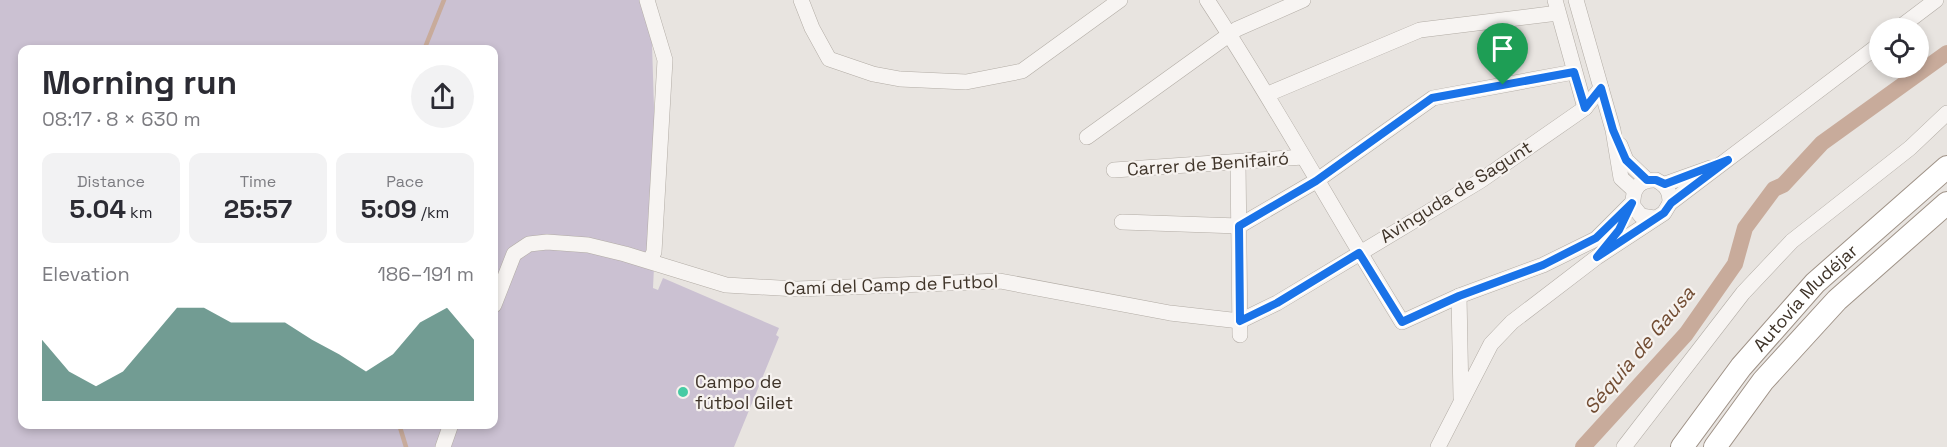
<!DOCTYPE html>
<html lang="en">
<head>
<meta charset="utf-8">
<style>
	:root { --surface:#fff; --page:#f2f2f3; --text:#2b2b33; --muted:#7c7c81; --accent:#377366 }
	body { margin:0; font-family:"Space Grotesk",sans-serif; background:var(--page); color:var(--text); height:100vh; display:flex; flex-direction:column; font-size:22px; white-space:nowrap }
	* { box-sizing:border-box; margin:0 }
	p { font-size:20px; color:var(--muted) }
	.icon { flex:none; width:33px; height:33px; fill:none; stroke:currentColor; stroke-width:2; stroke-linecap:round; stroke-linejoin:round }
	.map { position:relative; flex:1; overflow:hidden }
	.sheet { position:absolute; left:18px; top:45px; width:480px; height:384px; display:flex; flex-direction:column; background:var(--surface); border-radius:12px; box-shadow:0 3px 9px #0003 }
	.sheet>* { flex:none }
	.fabs { position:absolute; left:1869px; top:18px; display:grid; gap:12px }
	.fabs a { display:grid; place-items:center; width:60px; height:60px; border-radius:50%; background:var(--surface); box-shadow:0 3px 9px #0003; font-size:30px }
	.pin { position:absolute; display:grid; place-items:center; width:51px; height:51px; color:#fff; margin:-62px -26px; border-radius:50% 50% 50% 0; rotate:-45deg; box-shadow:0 0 6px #0007 }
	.pin .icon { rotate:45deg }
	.round { display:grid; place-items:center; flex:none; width:63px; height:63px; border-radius:32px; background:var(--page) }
	.head { display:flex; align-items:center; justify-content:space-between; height:102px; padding:0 24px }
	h1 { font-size:33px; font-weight:700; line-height:45px }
	.stats { display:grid; grid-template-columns:repeat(3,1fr); gap:9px; height:102px; padding:6px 24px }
	.stats div { display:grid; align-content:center; border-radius:12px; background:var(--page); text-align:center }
	.stats b { font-size:26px; font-weight:700 }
	.stats small { font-size:16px; font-weight:400 }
	.stats p { font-size:16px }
	.chart { height:168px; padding:12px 24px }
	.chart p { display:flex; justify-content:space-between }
	.chart svg { width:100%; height:108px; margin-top:6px; fill:var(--accent); opacity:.7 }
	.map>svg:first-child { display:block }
	.green { fill:#cbc1d2; fill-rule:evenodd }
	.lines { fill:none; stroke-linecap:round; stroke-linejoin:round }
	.stream { stroke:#c8ab9b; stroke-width:4.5 }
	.canal { stroke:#c8ab9b; stroke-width:16 }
	.minor-casing { stroke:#b2aca5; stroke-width:16 }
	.highway-casing { stroke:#9f9287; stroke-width:24 }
	.minor { stroke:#f7f4f2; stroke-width:15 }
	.highway { stroke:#fff; stroke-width:22 }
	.route-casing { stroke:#fff; stroke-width:12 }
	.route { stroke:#1a73e8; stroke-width:8 }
	.poi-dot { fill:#46cba4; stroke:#f6f2ef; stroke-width:2 }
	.labels { text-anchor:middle; stroke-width:4.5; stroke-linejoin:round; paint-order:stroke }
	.street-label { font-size:18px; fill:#3f3429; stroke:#f6f2ef }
	.poi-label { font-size:18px; fill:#3f3429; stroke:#f6f2ef; text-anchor:start }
	.water-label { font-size:20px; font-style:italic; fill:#724d33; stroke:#f6f2ef }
</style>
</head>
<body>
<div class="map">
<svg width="1947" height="447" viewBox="0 0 1947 447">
	<rect width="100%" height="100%" fill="#e8e4e0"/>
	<path class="green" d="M 0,0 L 648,0 L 651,12 L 657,204 L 653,288 L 658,290 L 663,278 L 779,328 L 776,335 L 779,337 L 734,447 L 0,447 ZM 22,50 L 494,50 L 494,424 L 22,424 Z"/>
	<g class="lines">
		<g class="stream">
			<path d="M 424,50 L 444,0"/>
			<path d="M 399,424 L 406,447"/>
		</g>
		<path class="canal" d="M 1583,447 L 1686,334 L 1735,264 L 1745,228 L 1774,189 L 1783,185 L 1822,143 L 1947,53"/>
		<g class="minor-casing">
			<g id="minor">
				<path d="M 647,0 L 665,60 L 654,252 L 650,260"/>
				<path d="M 801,0 L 812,28 L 829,59 L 873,74 L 900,79 L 966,82 L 1022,71 L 1120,0"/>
				<path d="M 1207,0 C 1276,105 1336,215 1402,322 L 1459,296 L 1543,265 L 1596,239 L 1632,203"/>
				<path d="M 1555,0 L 1585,108"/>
				<path d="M 1576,0 L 1613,130 L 1621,178 L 1634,190"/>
				<path d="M 1899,28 L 1936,0"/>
				<path d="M 1268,94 L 1420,30 L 1558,13"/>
				<path d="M 1087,137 L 1237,29 L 1303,0"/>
				<path d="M 1620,145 L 1626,160 L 1647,180"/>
				<path d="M 1238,163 L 1240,335"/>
				<path d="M 1114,170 L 1303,157"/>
				<path d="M 1665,184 L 1710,168"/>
				<path d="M 1654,218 L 1641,216 L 1633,206 C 1632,189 1639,179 1656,180 C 1667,186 1670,191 1670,203"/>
				<path d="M 1122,222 L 1239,226 L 1316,181 L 1433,98 L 1574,72"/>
				<path d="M 1459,296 L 1461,398"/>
				<path d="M 494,305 L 514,254 L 529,244 L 547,242 L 588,245 L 625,254 L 726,285 L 797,289 L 1000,281 L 1170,313 L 1240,321 L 1277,303 L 1480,181 L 1585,108 L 1601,88"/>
				<path d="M 443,447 L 451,424"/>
				<path d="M 1438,447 L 1491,344 L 1512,322 L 1597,257 L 1664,213 L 1670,203 L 1880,44"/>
				<path d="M 1624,447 L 1743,293 L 1792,241 L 1910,148 L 1947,113"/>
			</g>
		</g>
		<g class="highway-casing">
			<g id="highway">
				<path id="s1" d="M 1682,447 L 1741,367 L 1815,283 L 1947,167"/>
				<path d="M 1715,447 L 1763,381 L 1837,300 L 1947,203"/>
			</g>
		</g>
		<use href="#minor" class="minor"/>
		<use href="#highway" class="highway"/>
	</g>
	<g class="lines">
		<g class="route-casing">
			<path id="route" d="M 1574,72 L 1585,108 L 1601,88 L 1613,130 L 1626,160 L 1647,180 L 1656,180 L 1665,184 L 1728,160 L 1671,203 L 1664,213 L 1597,257 L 1619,230 L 1632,203 L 1596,238 L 1543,265 L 1459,296 L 1402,322 L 1359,253 L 1277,303 L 1240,321 L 1239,226 L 1316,181 L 1432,98 Z"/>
		</g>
		<use href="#route" class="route"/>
	</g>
	<circle class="poi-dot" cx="683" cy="392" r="6"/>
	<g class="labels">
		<g class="street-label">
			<text transform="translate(1208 164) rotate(-4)" y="6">Carrer de Benifairó</text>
			<text transform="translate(1456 192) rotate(-32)" y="6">Avinguda de Sagunt</text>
			<text transform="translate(891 285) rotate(-2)" y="6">Camí del Camp de Futbol</text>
			<text dy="6" stroke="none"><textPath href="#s1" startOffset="194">Autovía Mudéjar</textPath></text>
		</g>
		<g class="poi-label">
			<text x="695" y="388">Campo de<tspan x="695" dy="21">fútbol Gilet</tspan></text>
		</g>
		<g class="water-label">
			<text transform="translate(1639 350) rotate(-50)" y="7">Séquia de Gausa</text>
		</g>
	</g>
</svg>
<div class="fabs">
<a><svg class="icon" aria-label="locate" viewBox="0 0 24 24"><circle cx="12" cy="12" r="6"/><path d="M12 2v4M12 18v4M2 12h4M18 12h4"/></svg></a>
</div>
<div class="pin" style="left:1503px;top:85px;background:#1e9e55"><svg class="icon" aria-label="arrive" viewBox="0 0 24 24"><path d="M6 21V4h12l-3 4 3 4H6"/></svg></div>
<section class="sheet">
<div class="head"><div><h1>Morning run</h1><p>08:17 · 8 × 630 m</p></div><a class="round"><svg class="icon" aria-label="share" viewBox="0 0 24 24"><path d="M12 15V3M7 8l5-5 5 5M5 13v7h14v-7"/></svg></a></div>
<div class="stats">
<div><p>Distance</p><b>5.04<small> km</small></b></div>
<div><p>Time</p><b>25:57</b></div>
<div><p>Pace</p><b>5:09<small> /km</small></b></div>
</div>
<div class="chart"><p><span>Elevation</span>186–191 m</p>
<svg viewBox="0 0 160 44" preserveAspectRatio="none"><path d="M0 44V19L10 32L20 38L30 32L40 19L50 6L60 6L70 12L80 12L90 12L100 19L110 25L120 32L130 25L140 12L150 6L160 19V44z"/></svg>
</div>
</section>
</div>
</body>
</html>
